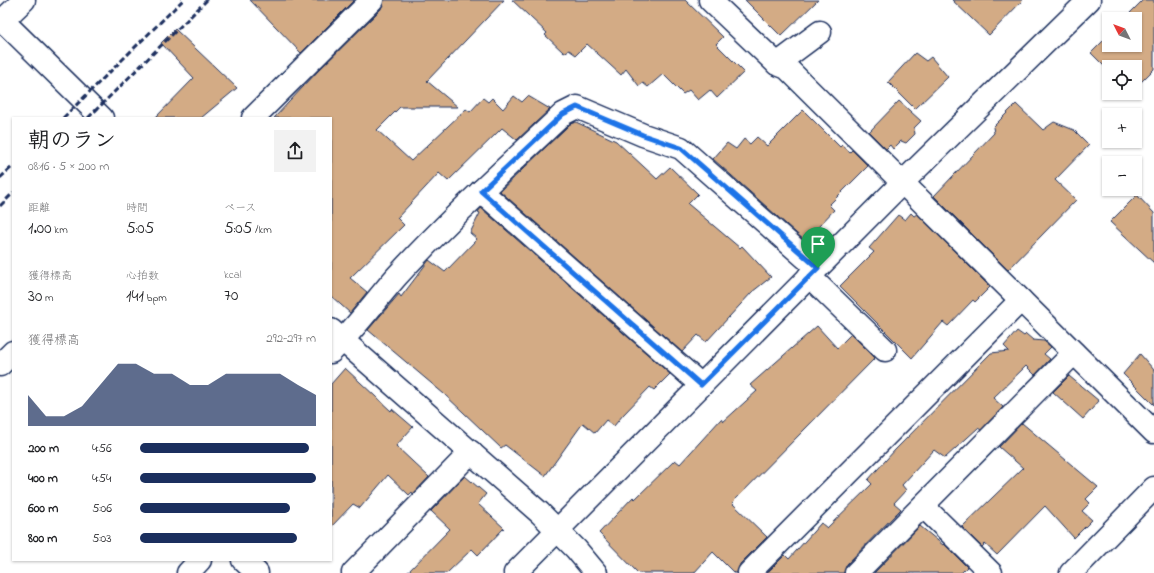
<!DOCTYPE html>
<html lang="ja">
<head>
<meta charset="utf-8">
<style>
	:root { --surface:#fff; --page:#f2f2f2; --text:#202124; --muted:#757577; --accent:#1b2f5e }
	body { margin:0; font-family:"Indie Flower","Klee One",sans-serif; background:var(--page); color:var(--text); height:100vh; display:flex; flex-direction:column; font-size:15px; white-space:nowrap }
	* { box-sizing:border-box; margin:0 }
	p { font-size:13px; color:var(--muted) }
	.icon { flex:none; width:22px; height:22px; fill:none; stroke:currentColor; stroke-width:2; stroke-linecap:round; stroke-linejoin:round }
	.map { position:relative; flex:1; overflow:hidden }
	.panel { position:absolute; left:12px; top:117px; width:320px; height:444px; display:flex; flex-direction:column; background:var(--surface); border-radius:0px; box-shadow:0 1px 3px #0004 }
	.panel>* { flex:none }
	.needle { width:26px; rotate:312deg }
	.controls { position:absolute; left:1102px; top:12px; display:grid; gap:8px }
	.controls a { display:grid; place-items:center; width:40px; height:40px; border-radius:0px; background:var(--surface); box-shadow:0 1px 3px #0004; font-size:20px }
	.pin { position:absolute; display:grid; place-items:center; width:34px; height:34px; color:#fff; margin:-41px -17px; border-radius:50% 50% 50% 0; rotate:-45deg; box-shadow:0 0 4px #0007 }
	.pin .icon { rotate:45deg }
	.round { display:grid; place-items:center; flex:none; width:42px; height:42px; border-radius:0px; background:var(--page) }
	.overview { display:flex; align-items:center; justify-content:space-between; height:68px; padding:0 16px }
	h1 { font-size:22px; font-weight:600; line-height:30px }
	.figures { display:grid; grid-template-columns:repeat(3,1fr); gap:6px; height:68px; padding:4px 16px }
	.figures div { display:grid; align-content:center }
	.figures b { font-size:17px; font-weight:600 }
	.figures small { font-size:11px; font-weight:400 }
	.figures p { font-size:11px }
	.chart { height:112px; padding:8px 16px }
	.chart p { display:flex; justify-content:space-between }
	.chart svg { width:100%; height:72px; margin-top:4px; fill:var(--accent); opacity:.7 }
	ul { padding:0 16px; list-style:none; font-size:13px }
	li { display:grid; grid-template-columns:64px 48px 1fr; align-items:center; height:30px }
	li i { height:10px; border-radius:5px; background:var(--accent) }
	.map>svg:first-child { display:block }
	.building { fill:#d3ab85; stroke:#1b2f5e }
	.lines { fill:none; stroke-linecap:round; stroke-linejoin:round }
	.minor-casing { stroke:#1b2f5e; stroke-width:25 }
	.minor { stroke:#fff; stroke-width:22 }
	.rail { stroke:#1b2f5e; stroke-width:3; stroke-dasharray:6 3; stroke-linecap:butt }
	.route-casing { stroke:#fff; stroke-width:8 }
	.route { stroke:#1a73e8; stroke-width:5 }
</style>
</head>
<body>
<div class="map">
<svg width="1154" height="573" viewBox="0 0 1154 573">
	<rect width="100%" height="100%" fill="#fff"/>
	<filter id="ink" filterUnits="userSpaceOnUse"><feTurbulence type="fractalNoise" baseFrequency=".025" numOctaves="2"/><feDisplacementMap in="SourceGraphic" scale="8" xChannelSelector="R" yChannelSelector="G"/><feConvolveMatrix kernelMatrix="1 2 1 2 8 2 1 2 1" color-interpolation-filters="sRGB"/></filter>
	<g filter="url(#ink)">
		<g class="building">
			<path d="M 250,0 L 354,0 L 301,53 Z"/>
			<path d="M 384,0 L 504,0 L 427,81 L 458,107 L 400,107 L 377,130 L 411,161 L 466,109 L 470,112 L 483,98 L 488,102 L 492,98 L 503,109 L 514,96 L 522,102 L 528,96 L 550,109 L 517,140 L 502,128 L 448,181 L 439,173 L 397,218 L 404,225 L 350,278 L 367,292 L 350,313 L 331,296 L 331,118 L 274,118 L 318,71 L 381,9 Z"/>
			<path d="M 512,0 L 685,0 L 723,37 L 716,44 L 744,72 L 717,98 L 710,90 L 698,100 L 689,90 L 683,94 L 663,74 L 648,87 L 643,83 L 639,86 L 626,69 L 621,75 L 587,44 L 576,55 L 569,50 L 564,53 L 545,35 L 547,33 Z"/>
			<path d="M 745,0 L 818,0 L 781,36 Z"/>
			<path d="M 952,0 L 1023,0 L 989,35 Z"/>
			<path d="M 1143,0 L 1154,0 L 1154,69 L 1135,88 L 1135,67 L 1109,67 L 1109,71 L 1091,53 L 1109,35 L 1109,45 L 1135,45 L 1135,19 L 1124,19 Z"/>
			<path d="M 175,29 L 237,88 L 201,118 L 155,118 L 194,78 L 161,43 Z"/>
			<path d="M 915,53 L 926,61 L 931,57 L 948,77 L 915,109 L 888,82 Z"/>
			<path d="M 899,101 L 921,121 L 914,128 L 915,134 L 906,143 L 901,141 L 893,149 L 890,145 L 886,149 L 869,132 Z"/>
			<path d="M 1016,104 L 1043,130 L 1054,122 L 1074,130 L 1089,145 L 1055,180 L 1076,200 L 1008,270 L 934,196 L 994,133 L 993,127 Z"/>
			<path d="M 803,110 L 840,147 L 842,145 L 850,152 L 852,150 L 868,166 L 829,205 L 834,210 L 805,241 L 713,159 L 727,143 L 736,149 L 744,139 L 750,144 L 757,137 L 767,146 Z"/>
			<path d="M 576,122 L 616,141 L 657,179 L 670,167 L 698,194 L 688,204 L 740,248 L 742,246 L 771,277 L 752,292 L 706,342 L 698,335 L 682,352 L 500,191 L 570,124 Z"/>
			<path d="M 1137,195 L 1154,213 L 1154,263 L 1110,222 Z"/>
			<path d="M 481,208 L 670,374 L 654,390 L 650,387 L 623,415 L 614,426 L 606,420 L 595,433 L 583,423 L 545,476 L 505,445 L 501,448 L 444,394 L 368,330 L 399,294 L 401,297 L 429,260 L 445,272 L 477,239 L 470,233 L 480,213 L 478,212 Z"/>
			<path d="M 911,213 L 914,216 L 917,214 L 990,287 L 975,302 L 973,300 L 948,326 L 943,322 L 912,358 L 840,286 L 874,252 L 869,248 L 898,215 L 905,220 Z"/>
			<path d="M 817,326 L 837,348 L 851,334 L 875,358 L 732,503 L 767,537 L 740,564 L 737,573 L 734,573 L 713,552 L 694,573 L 638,573 L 599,533 L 633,497 L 635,499 L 675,460 L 680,464 L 721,419 L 723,422 L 757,391 L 750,385 Z"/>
			<path d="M 1017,331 L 1024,336 L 1026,334 L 1033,340 L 1044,341 L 1051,347 L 1044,354 L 1050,359 L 1035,375 L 1026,366 L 993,398 L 1003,407 L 981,430 L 978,428 L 945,458 L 934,450 L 902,485 L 906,490 L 894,503 L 901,509 L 847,564 L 844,573 L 767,573 L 785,555 L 789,559 L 821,523 L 827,528 L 872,484 L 868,480 L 895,450 L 991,353 L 1009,351 L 1004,346 Z"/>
			<path d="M 1140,354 L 1154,370 L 1154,405 L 1123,374 Z"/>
			<path d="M 345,368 L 391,411 L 392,409 L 413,427 L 396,446 L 429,477 L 413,494 L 412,492 L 409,495 L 388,475 L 360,508 L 353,504 L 331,527 L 331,384 Z"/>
			<path d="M 1069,376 L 1099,401 L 1083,419 L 1053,392 Z"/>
			<path d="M 1022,423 L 1098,487 L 1086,499 L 1090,503 L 1082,511 L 1092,520 L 1074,538 L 1045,506 L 997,555 L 985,544 L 982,547 L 962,527 L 1023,468 L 999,447 Z"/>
			<path d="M 465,476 L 486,494 L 478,504 L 504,528 L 478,555 L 472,549 L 447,573 L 407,573 L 450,529 L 431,511 Z"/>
			<path d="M 920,526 L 943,545 L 944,544 L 967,567 L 961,573 L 874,573 Z"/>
		</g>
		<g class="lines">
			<g class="minor-casing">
				<g id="minor">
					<path d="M 710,0 L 777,64 L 787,68 L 802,83 L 1154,432"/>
					<path d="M 0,18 L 102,118"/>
					<path d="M 0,23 L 24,0"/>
					<path d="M 777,64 L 820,32"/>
					<path d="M 253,118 L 372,0"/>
					<path d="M 481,191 L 701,385"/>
					<path d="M 809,276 L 885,350"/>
					<path d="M 331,330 L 540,513 L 576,549 L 596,573"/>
					<path d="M 331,352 C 355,329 375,301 397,276 C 449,219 507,167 563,114 L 577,107 L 643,135 L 681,148 L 817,268"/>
					<path d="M 0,365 L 13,352"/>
					<path d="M 923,506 L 991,573"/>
					<path d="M 243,560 L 257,573"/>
					<path d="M 188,573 L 200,560"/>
					<path d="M 353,573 L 471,452"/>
					<path d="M 515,573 L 903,182 L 1089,0"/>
					<path d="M 749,573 L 1021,300"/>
					<path d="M 856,573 L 1074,353"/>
					<path d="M 1071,573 L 1154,488"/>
				</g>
			</g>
			<use href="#minor" class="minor"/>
			<g class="rail">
				<path d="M 63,118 L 183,0"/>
				<path d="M 88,118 L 207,0"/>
				<path d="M 0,178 L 13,166"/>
				<path d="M 0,206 L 13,193"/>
			</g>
		</g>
	</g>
	<g class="lines" filter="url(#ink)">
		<g class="route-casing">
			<path id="route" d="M 577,107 L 643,135 L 681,148 L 818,268 L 701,385 L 481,191 L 563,114 Z"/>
		</g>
		<use href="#route" class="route"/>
	</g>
</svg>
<div class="controls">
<a><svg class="needle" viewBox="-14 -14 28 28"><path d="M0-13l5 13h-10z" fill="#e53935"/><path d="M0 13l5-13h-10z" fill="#757577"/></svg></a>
<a><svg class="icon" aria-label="locate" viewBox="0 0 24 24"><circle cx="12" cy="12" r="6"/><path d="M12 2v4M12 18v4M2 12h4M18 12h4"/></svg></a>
<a>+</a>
<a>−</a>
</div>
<div class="pin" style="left:818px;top:268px;background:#1e9e55"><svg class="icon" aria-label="arrive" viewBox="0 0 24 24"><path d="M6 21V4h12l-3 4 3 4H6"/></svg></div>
<section class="panel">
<div class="overview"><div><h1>朝のラン</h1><p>08:16 · 5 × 200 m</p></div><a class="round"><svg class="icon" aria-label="share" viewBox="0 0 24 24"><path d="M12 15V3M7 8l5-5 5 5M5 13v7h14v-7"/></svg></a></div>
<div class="figures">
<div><p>距離</p><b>1.00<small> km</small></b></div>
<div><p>時間</p><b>5:05</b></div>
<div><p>ペース</p><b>5:05<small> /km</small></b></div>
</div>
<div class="figures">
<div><p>獲得標高</p><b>30<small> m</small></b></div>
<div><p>心拍数</p><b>141<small> bpm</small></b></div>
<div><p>kcal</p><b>70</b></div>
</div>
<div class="chart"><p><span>獲得標高</span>292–297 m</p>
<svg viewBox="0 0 160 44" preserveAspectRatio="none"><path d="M0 44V25L10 38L20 38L30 32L40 19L50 6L60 6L70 12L80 12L90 19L100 19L110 12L120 12L130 12L140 12L150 19L160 25V44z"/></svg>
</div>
<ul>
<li><b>200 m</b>4:56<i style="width:96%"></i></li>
<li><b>400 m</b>4:54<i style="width:100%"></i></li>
<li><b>600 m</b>5:06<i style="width:85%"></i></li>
<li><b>800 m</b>5:03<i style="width:89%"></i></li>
</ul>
</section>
</div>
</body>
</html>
